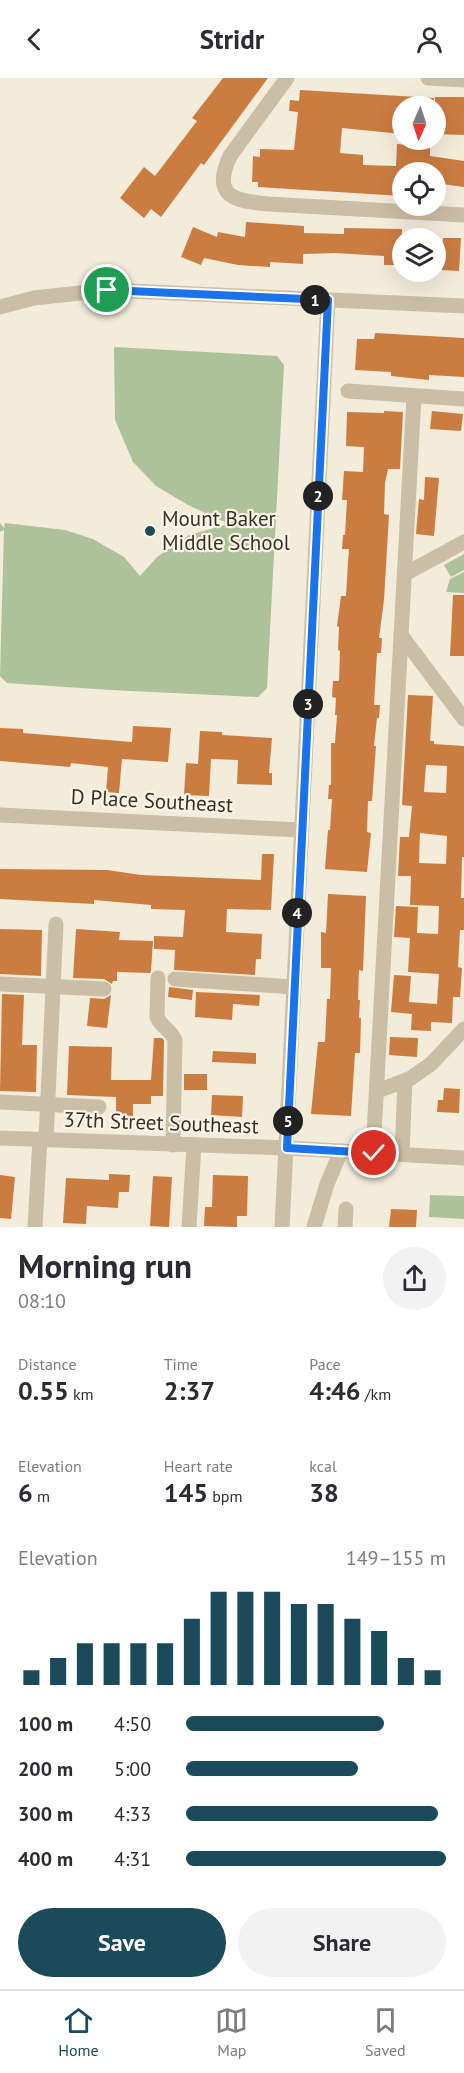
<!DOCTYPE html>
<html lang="en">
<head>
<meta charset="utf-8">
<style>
	:root { --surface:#fff; --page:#f2f2f3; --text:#2b2b33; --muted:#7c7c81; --line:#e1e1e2; --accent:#1b4a5a }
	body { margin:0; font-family:"PT Sans",sans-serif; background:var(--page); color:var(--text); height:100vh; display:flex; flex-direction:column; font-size:22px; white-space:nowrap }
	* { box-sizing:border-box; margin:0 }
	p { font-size:20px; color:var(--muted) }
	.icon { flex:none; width:33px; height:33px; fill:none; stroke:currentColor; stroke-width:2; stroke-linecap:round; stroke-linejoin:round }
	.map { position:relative; height:1149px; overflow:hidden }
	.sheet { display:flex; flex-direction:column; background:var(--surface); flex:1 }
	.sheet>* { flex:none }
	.needle { width:39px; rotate:183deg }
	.buttons { position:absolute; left:392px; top:18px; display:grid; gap:12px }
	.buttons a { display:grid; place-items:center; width:54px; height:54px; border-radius:50%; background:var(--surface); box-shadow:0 6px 24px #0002; font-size:30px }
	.pin { position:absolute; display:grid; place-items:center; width:51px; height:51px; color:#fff; margin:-26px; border:3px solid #fff; border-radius:50%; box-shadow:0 2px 6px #0007 }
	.km { position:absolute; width:30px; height:30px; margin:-15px; border-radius:50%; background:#222; color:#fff; font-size:16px; line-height:30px; text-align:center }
	.round { display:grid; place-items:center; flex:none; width:63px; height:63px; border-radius:32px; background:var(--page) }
	.overview { display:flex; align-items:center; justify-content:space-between; height:102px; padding:0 18px }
	h1 { font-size:33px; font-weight:700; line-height:45px }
	.stats { display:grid; grid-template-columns:repeat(3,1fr); gap:9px; height:102px; padding:6px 18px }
	.stats div { display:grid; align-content:center }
	.stats b { font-size:26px; font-weight:700 }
	.stats small { font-size:16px; font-weight:400 }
	.stats p { font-size:16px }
	.chart { height:168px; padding:12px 18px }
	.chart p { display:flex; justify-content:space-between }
	.chart svg { width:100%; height:108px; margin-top:6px; stroke:var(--accent); stroke-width:6 }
	.action { display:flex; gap:12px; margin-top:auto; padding:12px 18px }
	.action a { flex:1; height:69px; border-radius:36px; background:var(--accent); color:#fff; font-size:24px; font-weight:700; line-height:69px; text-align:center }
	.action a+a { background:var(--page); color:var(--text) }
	ul { padding:0 18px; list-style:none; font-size:20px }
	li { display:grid; grid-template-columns:96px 72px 1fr; align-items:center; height:45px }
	li i { height:15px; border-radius:8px; background:var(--accent) }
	header { display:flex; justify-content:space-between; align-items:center; height:78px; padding:0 18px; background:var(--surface); font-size:27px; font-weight:700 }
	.tab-bar { display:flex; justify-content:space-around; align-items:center; height:84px; border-top:2px solid var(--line); background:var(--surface); font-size:16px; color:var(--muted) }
	.tab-bar a { display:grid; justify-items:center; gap:3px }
	.tab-bar .selected { color:var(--accent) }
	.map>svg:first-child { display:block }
	.grass { fill:#adc29a }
	.forest { fill:url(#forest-crowns) }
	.building { fill:#ca7c41; fill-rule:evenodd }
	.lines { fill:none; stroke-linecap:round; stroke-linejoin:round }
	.minor { stroke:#cbbea6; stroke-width:15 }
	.route-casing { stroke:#fff; stroke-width:12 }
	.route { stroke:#1a73e8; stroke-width:8 }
	.poi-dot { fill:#1b4a5a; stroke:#faf5e7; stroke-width:2 }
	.labels { text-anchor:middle; stroke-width:4.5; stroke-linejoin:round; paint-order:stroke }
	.poi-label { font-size:21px; fill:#372f27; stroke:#faf5e7; text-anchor:start }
	.street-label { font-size:21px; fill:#372f27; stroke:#faf5e7 }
</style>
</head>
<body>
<header><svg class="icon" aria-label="back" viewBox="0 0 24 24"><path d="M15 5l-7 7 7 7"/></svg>Stridr<svg class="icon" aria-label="person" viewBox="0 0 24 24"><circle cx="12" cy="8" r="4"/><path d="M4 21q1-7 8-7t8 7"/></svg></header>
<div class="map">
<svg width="464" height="1149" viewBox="0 0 464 1149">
	<defs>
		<pattern id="forest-crowns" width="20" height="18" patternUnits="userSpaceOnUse" patternTransform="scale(1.5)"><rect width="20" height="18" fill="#adc29a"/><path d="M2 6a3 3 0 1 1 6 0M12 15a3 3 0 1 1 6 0" fill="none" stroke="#8e9e7e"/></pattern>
	</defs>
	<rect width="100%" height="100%" fill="#f3ecdb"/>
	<g class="grass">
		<path d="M 114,269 L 277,278 L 284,287 L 267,610 L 258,619 L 110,612 L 7,605 L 0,598 L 4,452 L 0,454 L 0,445 L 4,450 L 5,445 L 65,452 L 93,461 L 124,479 L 140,498 L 157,479 L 189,457 L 229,446 L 188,427 L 156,408 L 133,384 L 115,342 Z"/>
		<path d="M 464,476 L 464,492 L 451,499 L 444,487 Z"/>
		<path d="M 430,1117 L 464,1118 L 464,1141 L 429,1139 Z"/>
	</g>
	<path class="forest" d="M 464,494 L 464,515 L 446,514 L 450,501 Z"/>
	<g class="building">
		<path d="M 223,0 L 268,0 L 204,87 L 201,85 L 161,139 L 151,131 L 144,140 L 120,120 L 144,89 L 155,98 L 197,43 L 192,40 Z"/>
		<path d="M 300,12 L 434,20 L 433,28 L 402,28 L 402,56 L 342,50 L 340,75 L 363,77 L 363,87 L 396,88 L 397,66 L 430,69 L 430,78 L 464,83 L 464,109 L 435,105 L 435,94 L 402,94 L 402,118 L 258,109 L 258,104 L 252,104 L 253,78 L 260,79 L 260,71 L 294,72 L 298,34 L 289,33 L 290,22 L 299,23 Z"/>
		<path d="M 435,19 L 464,19 L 464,57 L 435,56 Z"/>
		<path d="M 246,144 L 304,148 L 304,155 L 344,156 L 344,150 L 402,151 L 402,187 L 384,187 L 384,178 L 335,175 L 303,176 L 303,186 L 270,184 L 270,189 L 238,187 L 204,180 L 201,187 L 181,179 L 193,149 L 217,159 L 218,154 L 245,159 Z"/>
		<path d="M 443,160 L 461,160 L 459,193 L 441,192 Z"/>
		<path d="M 375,255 L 464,260 L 464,299 L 429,297 L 429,302 L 391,298 L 391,294 L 355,292 L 357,261 L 374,261 Z"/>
		<path d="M 384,333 L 403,334 L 400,391 L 388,391 L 385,405 L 384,436 L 389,437 L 384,522 L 379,560 L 382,560 L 381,575 L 377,575 L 374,627 L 380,627 L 379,640 L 377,640 L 374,668 L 376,668 L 372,723 L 368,723 L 367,754 L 371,755 L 367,794 L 325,791 L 328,752 L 330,752 L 332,721 L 328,721 L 329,707 L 331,707 L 331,665 L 335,665 L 337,637 L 335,637 L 336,620 L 332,619 L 333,603 L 339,603 L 340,573 L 338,572 L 339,549 L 337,548 L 341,518 L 346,518 L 348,484 L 349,471 L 342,471 L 343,457 L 345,457 L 347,422 L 342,422 L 344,393 L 363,394 L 364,369 L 346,368 L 347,334 L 384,335 Z"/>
		<path d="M 432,333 L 463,336 L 461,353 L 430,351 Z"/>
		<path d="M 425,399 L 439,400 L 434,458 L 416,456 L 419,421 L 424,422 Z"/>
		<path d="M 453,517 L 464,517 L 464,578 L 450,578 Z"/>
		<path d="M 408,617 L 433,618 L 430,663 L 434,663 L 434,666 L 464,668 L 464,779 L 462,779 L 461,820 L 464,820 L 464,852 L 460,852 L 458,889 L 462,890 L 460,919 L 453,919 L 452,945 L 431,944 L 431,953 L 411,952 L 412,936 L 391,934 L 394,897 L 411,898 L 409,924 L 437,926 L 439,896 L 408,894 L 410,860 L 394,859 L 396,828 L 418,829 L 417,855 L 438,856 L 439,828 L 410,827 L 411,798 L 398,798 L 400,759 L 409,759 L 412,728 L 402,727 ZM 426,687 L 447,688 L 446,715 L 424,714 ZM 420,755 L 447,758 L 446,786 L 419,785 Z"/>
		<path d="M 133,648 L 171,650 L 168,684 L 122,681 L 119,715 L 106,714 L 108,689 L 71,685 L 70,689 L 0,683 L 0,650 L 23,651 L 23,655 L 132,664 Z"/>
		<path d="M 200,653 L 222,654 L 222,657 L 272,660 L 269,695 L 272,695 L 272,707 L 237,706 L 238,682 L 211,681 L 209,718 L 184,717 L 186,685 L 198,686 Z"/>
		<path d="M 262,776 L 274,776 L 271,832 L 227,831 L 226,854 L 262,856 L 261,881 L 256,881 L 255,897 L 174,892 L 175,872 L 154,871 L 154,858 L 183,859 L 185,832 L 151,831 L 151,827 L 94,822 L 94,826 L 0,821 L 0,791 L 107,792 L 141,797 L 261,802 Z"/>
		<path d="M 328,816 L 366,818 L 363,893 L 359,892 L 358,922 L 360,922 L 359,940 L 361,940 L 360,975 L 355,975 L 351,1038 L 311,1036 L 318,964 L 325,964 L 327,921 L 330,921 L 331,890 L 321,890 L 321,854 L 326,855 Z"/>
		<path d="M 0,851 L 42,852 L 41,898 L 0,896 Z"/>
		<path d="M 76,851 L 120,854 L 119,862 L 153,863 L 151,893 L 150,895 L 117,894 L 117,903 L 113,903 L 112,906 L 104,901 L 73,900 Z"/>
		<path d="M 169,909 L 193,912 L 192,922 L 168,919 Z"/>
		<path d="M 196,914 L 260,917 L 259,928 L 233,926 L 232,942 L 195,939 Z"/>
		<path d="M 2,916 L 24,917 L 22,967 L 37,967 L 36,1014 L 0,1013 Z"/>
		<path d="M 111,917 L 107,950 L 87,948 L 90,920 L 104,921 Z"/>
		<path d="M 390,959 L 418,960 L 417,979 L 389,977 Z"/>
		<path d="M 154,960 L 162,960 L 164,962 L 163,1018 L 151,1018 L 151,1026 L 133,1026 L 133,1038 L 116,1037 L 116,1019 L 67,1017 L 69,968 L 112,969 L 111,1002 L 151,1002 Z"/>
		<path d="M 213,973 L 256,975 L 256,986 L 212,984 Z"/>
		<rect x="184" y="996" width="23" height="16"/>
		<path d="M 444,1010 L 460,1011 L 459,1035 L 437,1034 L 438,1022 L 443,1022 Z"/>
		<path d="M 212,1017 L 243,1018 L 242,1039 L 211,1037 Z"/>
		<path d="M 109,1096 L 130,1097 L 129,1114 L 119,1114 L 118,1130 L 87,1128 L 86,1146 L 63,1145 L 66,1100 L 109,1102 Z"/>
		<path d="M 0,1097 L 15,1099 L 11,1141 L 0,1140 Z"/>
		<path d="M 213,1097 L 248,1098 L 247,1138 L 237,1138 L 237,1149 L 204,1148 L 205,1129 L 212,1129 Z"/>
		<path d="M 153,1098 L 172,1099 L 169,1149 L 150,1148 Z"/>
		<path d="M 391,1131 L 417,1132 L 416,1149 L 389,1149 Z"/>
	</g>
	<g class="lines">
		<g class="minor">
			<path d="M 287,0 L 230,78 C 211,119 235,123 268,126 L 464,137"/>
			<path d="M 428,0 L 464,2"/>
			<path d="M 0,229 L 34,220 L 107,212 L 464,228"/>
			<path d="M 348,313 L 464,321"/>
			<path d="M 405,496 L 464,464"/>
			<path d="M 401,557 L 464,641"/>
			<path d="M 0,737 L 301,752"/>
			<path d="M 158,900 L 157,939 C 160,948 171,952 175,962 L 173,1067"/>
			<path d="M 175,901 L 293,909"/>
			<path d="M 0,906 L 104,911"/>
			<path d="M 378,1013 L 411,1000 L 431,986 L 464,951"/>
			<path d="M 0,1024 L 99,1029"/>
			<path d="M 0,1060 L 287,1070 L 464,1080"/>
			<path d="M 46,1062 L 56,846"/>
			<path d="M 373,1075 L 414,318"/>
			<path d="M 402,1076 L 405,1003"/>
			<path d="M 35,1149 L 40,1061"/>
			<path d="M 189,1149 L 194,1067"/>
			<path d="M 282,1149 L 328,222"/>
			<path d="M 314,1149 L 327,1106 L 341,1073"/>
			<path d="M 345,1149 L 346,1131"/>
		</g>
	</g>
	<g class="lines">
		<g class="route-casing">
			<path id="route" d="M 107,212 L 328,222 L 287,1070 L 374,1075"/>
		</g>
		<use href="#route" class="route"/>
	</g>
	<circle class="poi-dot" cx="150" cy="453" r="6"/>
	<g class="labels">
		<g class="poi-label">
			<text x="162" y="448">Mount Baker<tspan x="162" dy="24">Middle School</tspan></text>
		</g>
		<g class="street-label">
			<text transform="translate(152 723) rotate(3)" y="7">D Place Southeast</text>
			<text transform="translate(161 1045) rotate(2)" y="7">37th Street Southeast</text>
		</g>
	</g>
</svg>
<div class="buttons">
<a><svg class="needle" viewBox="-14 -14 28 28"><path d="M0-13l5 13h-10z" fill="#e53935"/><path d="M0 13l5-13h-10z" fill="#7c7c81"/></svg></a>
<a><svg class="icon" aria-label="locate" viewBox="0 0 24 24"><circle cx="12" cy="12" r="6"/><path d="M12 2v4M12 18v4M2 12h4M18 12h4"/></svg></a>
<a><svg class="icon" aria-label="layers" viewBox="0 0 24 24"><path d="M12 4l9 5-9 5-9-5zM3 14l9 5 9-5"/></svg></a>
</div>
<div class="pin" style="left:107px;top:212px;background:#1e9e55"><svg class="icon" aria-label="arrive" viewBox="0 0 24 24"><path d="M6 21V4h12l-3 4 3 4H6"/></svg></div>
<div class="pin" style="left:374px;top:1075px;background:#d93025"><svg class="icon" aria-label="check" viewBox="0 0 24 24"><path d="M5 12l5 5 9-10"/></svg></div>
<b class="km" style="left:315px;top:222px">1</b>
<b class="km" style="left:318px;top:418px">2</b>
<b class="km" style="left:308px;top:626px">3</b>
<b class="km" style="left:297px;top:835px">4</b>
<b class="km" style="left:288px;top:1043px">5</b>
</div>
<section class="sheet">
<div class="overview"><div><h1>Morning run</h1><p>08:10</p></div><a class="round"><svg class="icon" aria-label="share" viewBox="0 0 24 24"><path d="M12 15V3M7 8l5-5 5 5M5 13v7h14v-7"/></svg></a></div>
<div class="stats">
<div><p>Distance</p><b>0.55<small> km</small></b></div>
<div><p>Time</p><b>2:37</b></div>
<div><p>Pace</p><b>4:46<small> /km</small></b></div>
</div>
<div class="stats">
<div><p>Elevation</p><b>6<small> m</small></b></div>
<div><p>Heart rate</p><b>145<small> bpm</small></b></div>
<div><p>kcal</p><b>38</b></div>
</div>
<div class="chart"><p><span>Elevation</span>149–155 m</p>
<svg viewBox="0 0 160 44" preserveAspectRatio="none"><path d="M5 44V38M15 44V33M25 44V27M35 44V27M45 44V27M55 44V27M65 44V17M75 44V6M85 44V6M95 44V6M105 44V11M115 44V11M125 44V17M135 44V22M145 44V33M155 44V38"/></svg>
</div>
<ul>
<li><b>100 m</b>4:50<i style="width:76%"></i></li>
<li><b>200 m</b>5:00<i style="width:66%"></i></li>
<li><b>300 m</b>4:33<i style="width:97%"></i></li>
<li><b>400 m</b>4:31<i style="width:100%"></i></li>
</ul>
<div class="action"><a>Save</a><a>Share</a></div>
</section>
<nav class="tab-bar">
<a class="selected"><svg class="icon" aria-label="home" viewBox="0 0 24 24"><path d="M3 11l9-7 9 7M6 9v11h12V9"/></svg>Home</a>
<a><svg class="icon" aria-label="map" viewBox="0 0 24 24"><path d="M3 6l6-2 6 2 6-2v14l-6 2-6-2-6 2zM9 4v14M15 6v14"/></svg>Map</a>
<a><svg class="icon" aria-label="saved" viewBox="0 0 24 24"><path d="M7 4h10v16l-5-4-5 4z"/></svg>Saved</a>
</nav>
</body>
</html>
